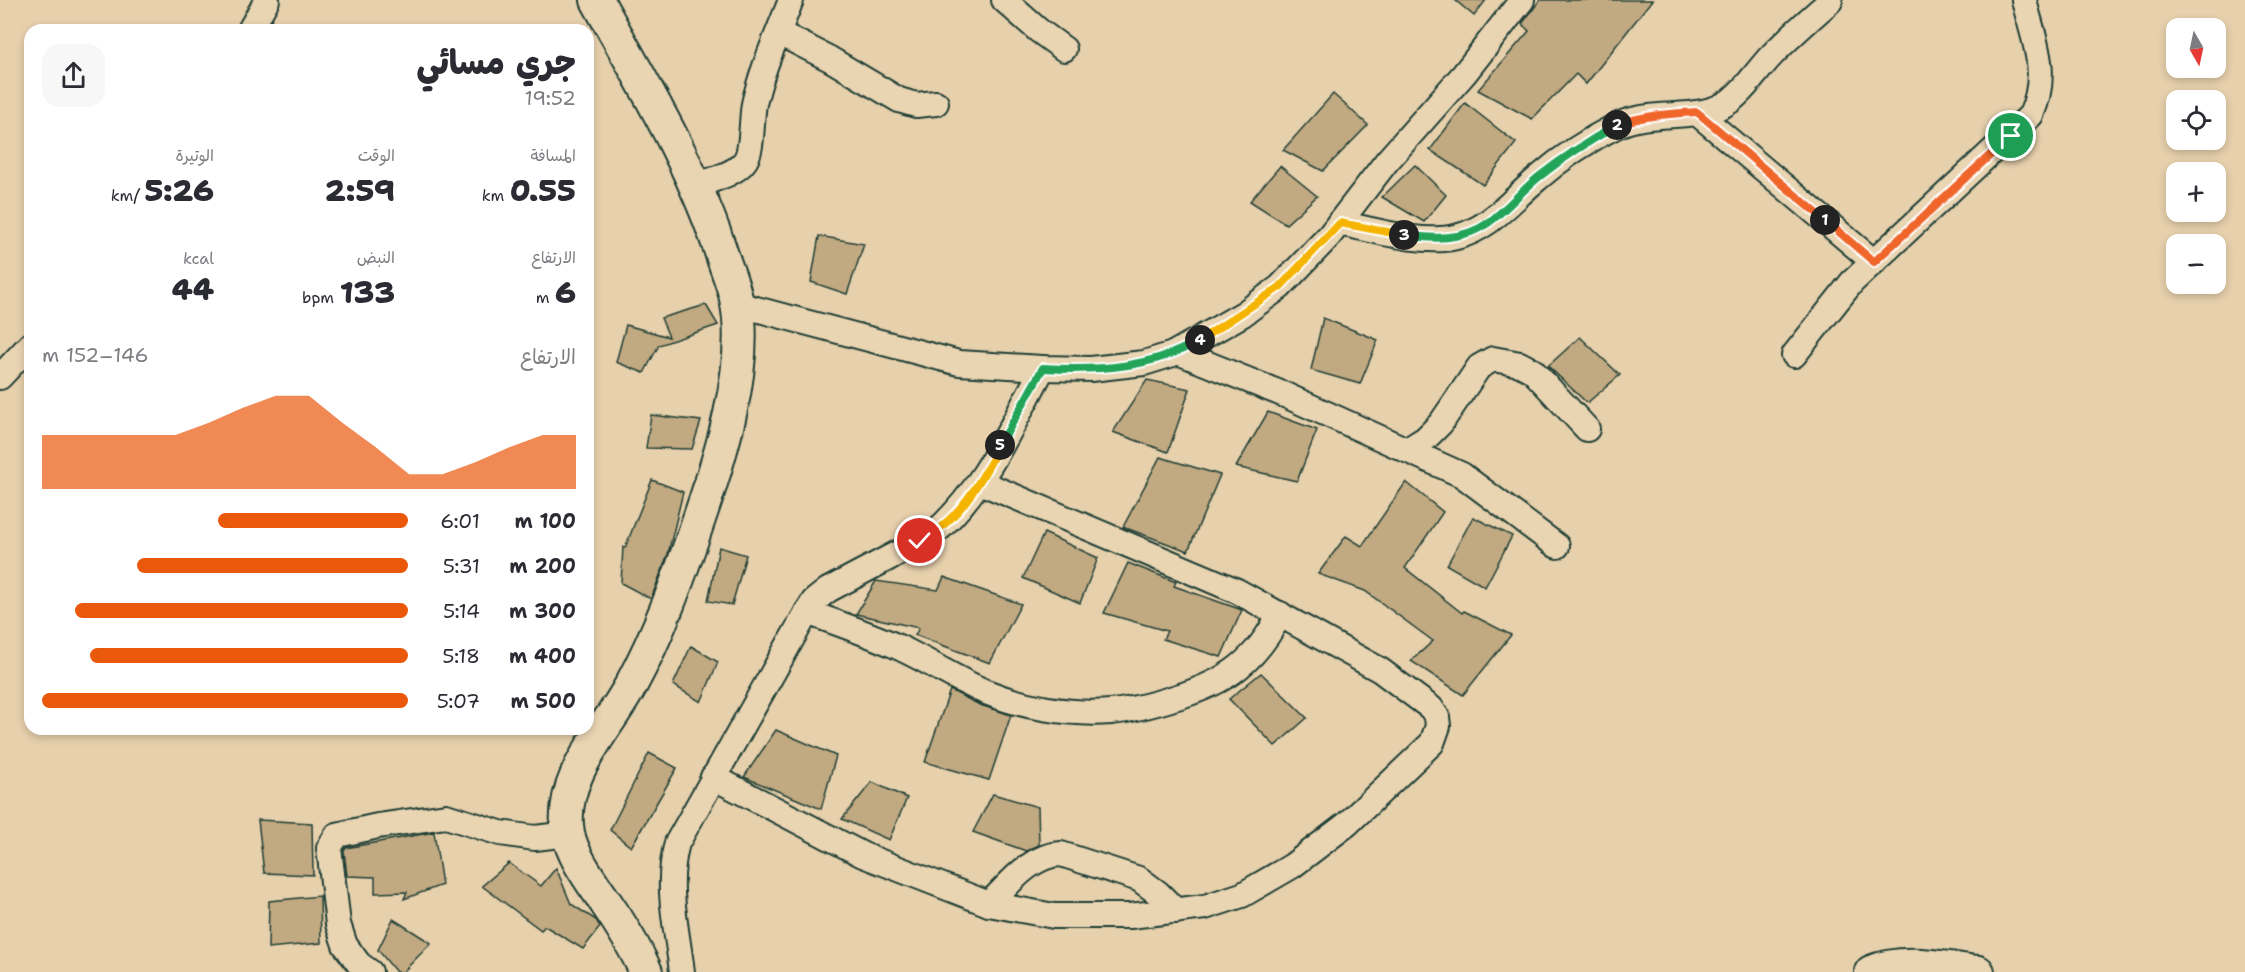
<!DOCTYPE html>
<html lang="ar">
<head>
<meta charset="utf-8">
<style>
	:root { --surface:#fff; --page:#f7f7f7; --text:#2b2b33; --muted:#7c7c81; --accent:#ea580c }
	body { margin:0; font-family:"Shantell Sans","Playpen Sans Arabic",sans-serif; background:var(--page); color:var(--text); direction:rtl; height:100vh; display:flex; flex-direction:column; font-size:22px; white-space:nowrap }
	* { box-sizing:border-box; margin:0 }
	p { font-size:20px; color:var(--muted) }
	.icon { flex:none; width:33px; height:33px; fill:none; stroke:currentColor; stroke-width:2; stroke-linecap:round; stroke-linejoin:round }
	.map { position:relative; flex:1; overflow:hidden; direction:ltr }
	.sheet { position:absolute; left:24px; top:24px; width:570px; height:711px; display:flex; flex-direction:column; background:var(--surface); border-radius:18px; box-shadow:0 3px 9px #0003; direction:rtl }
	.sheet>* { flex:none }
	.needle { width:39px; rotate:171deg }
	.buttons { position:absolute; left:2166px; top:18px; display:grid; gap:12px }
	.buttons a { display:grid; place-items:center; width:60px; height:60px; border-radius:12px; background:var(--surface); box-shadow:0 3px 9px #0003; font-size:30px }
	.pin { position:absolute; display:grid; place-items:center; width:51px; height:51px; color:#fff; margin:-26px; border:3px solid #fff; border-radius:50%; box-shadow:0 2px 6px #0007 }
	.km { position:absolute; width:30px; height:30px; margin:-15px; border-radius:50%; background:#222; color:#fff; font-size:16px; line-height:30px; text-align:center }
	.round { display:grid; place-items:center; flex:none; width:63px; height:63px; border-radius:18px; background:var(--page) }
	.head { display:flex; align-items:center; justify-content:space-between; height:102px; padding:0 18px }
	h1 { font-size:33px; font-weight:800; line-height:45px }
	.stats { display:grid; grid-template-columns:repeat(3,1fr); gap:9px; height:102px; padding:6px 18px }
	.stats div { display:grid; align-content:center }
	.stats b { font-size:30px; font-weight:800 }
	.stats small { font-size:16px; font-weight:400 }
	.stats p { font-size:16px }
	.chart { height:168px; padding:12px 18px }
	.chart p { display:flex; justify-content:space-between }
	.chart svg { width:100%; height:108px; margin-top:6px; fill:var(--accent); opacity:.7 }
	ul { padding:0 18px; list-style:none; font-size:20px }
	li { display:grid; grid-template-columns:96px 72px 1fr; align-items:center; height:45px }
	li i { height:15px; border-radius:8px; background:var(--accent) }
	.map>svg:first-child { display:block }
	.building { fill:#c1a981; stroke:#1f3d34; stroke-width:1.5 }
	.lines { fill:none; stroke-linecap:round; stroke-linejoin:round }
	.minor-casing { stroke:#1f3d34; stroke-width:28 }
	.major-casing { stroke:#1f3d34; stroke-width:36 }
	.minor { stroke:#ead5b3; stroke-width:24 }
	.major { stroke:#ead5b3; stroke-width:32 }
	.split-1-casing { stroke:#fff; stroke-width:12 }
	.split-2-casing { stroke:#fff; stroke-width:12 }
	.split-3-casing { stroke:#fff; stroke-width:12 }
	.split-4-casing { stroke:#fff; stroke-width:12 }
	.split-5-casing { stroke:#fff; stroke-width:12 }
	.split-6-casing { stroke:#fff; stroke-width:12 }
	.split-1 { stroke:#f0652b; stroke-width:8 }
	.split-2 { stroke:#f0652b; stroke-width:8 }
	.split-3 { stroke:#22a559; stroke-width:8 }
	.split-4 { stroke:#f5b400; stroke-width:8 }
	.split-5 { stroke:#22a559; stroke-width:8 }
	.split-6 { stroke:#f5b400; stroke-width:8 }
</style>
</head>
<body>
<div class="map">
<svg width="2245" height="972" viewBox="0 0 2245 972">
	<rect width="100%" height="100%" fill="#e7d0ac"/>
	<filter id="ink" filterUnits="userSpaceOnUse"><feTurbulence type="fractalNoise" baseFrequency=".0167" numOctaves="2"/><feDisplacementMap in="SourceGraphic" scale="12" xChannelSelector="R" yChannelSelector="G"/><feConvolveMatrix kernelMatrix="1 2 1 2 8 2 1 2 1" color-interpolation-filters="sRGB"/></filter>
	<g filter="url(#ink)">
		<g class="building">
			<path d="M 1455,0 L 1486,0 L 1474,16 Z"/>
			<path d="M 1540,0 L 1652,0 L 1586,84 L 1576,74 L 1532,119 L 1478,90 L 1529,31 L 1522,24 Z"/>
			<path d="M 1333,94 L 1368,125 L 1323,171 L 1283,150 Z"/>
			<path d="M 1465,103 L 1516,143 L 1483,185 L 1430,150 Z"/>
			<path d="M 1415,165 L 1446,195 L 1424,222 L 1382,197 Z"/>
			<path d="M 1280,166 L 1317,196 L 1286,224 L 1250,201 Z"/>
			<path d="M 819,236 L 864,244 L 847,294 L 811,282 Z"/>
			<path d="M 706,305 L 718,325 L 659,345 L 644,373 L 616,362 L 626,325 L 669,337 L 661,318 Z"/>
			<path d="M 1323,318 L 1378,340 L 1360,384 L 1311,370 Z"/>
			<path d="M 1580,337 L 1620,375 L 1587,403 L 1548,366 Z"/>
			<path d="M 1147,380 L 1190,389 L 1168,452 L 1113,432 Z"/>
			<path d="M 1268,412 L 1317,430 L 1297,481 L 1236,467 Z"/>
			<path d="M 651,415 L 701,421 L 692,449 L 646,448 Z"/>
			<path d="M 1160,457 L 1220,475 L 1188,551 L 1123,527 Z"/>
			<path d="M 652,480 L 683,492 L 668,554 L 651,599 L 621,583 L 623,547 L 625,548 Z"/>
			<path d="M 1406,482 L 1443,512 L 1405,568 L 1462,613 L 1464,611 L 1511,635 L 1463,695 L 1411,661 L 1433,641 L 1365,591 L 1318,574 L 1346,536 L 1362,546 Z"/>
			<path d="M 1473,517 L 1512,536 L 1485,587 L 1447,565 Z"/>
			<path d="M 1044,533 L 1098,558 L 1080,603 L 1023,578 Z"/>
			<path d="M 719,547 L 746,555 L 732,605 L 708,601 Z"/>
			<path d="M 1128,563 L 1176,582 L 1174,586 L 1242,610 L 1221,657 L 1163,639 L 1167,631 L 1104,613 Z"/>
			<path d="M 944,577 L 1021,604 L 990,663 L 915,635 L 919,628 L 856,614 L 876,581 L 938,590 Z"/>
			<path d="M 691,646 L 718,662 L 701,702 L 673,685 Z"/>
			<path d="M 1261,673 L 1307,718 L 1275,746 L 1229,699 Z"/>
			<path d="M 950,690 L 980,705 L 1011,715 L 989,780 L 925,762 Z"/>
			<path d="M 776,730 L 836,756 L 821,809 L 744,777 Z"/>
			<path d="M 649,753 L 677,768 L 631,847 L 610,830 Z"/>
			<path d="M 872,782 L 907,798 L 889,840 L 842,819 Z"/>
			<path d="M 993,794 L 1038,807 L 1039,845 L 1026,851 L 973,832 Z"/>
			<path d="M 258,820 L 312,823 L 313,875 L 264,873 Z"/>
			<path d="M 434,832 L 442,885 L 404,899 L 407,892 L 375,893 L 375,877 L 347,876 L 344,851 L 346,848 Z"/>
			<path d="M 509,863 L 541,886 L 556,868 L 571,904 L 596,920 L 600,927 L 583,949 L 545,926 L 541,930 L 482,886 Z"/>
			<path d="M 320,896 L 321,943 L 268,948 L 269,901 Z"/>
			<path d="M 393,919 L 431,943 L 403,972 L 396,972 L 378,950 Z"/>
		</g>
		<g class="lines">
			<g class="minor-casing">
				<g id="minor">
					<path d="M 1004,0 L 1038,30 L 1064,49"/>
					<path d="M 250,30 L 267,0"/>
					<path d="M 779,33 L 830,59 L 899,100 L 916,105 L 936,103"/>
					<path d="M 1697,113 L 1874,262"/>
					<path d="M 695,186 C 710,180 734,175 744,162 C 753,152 751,119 754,104 C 762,68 778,34 791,0"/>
					<path d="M 1339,223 C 1374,230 1422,245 1456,237 C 1490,229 1511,200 1537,179 C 1561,158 1588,140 1616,126 C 1651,108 1700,123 1730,101 C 1746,89 1757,71 1770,57 C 1789,37 1810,19 1830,1"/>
					<path d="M 737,304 L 959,363 L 1043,368 L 1091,369 L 1144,363 L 1173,354 L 1243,314 L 1280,287 L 1329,236 L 1387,161 L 1464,74 L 1522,0"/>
					<path d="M 1178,352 L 1285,395 L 1462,475 L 1557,546"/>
					<path d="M 1794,355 L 1852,282 L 2031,115 C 2050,72 2034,42 2024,0"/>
					<path d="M 0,377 L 30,345"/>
					<path d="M 1407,450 L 1425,439 L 1441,423 L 1479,367 L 1493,359 L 1520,364 L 1533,371 L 1587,429"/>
					<path d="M 807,612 C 837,623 867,633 896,646 C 927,660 955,679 986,692 C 1023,707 1070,715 1111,712 C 1134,710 1155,704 1177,697 C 1227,682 1256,661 1280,614"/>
					<path d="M 713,777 L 863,855 L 989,904 L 1054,916 L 1130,916 L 1205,907 L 1242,895 L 1292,866 L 1347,824 L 1432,743 L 1438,726 L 1437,717 L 1431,708 L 1380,670 L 1237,591 L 980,482"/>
					<path d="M 989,904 C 1009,884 1031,855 1061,854 L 1139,879 L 1158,893 L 1176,911"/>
					<path d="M 370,972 L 359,964 L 345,945 L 338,924 L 329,848 L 337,835 L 378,826 L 446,816 L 500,833 L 535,838 L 568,834"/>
					<path d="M 682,972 C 677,929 665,886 677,843 L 807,612 L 814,601 L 828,590 L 932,535 C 984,491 1011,426 1043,368"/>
				</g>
			</g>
			<g class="major-casing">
				<g id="major">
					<path d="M 597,0 C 643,84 694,167 723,258 C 728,273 735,289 737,304 C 749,369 719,461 698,522 C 679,578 659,633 631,685 C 607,730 558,777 568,833 C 573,858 592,882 606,903 C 621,925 635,947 646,972"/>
					<path d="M 1871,972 C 1905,958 1943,968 1978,972"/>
				</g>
			</g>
			<use href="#minor" class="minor"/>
			<use href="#major" class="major"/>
		</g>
	</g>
	<g class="lines" filter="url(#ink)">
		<g class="split-1-casing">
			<path id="split-1" d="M 1825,220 L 1874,262 L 2011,136"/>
		</g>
		<g class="split-2-casing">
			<path id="split-2" d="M 1617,125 C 1643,115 1669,114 1697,112 L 1825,220"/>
		</g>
		<g class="split-3-casing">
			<path id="split-3" d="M 1404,235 C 1432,239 1463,241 1488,223 C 1507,209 1522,190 1540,176 C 1564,157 1589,141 1617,125"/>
		</g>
		<g class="split-4-casing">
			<path id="split-4" d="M 1200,340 L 1280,287 L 1340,223 L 1404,235"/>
		</g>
		<g class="split-5-casing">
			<path id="split-5" d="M 1000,445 L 1043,368 C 1097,371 1153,368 1200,340"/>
		</g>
		<g class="split-6-casing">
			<path id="split-6" d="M 920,541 C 958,522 981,481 1000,445"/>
		</g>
		<use href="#split-1" class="split-1"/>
		<use href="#split-2" class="split-2"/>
		<use href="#split-3" class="split-3"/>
		<use href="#split-4" class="split-4"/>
		<use href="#split-5" class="split-5"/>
		<use href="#split-6" class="split-6"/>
	</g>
</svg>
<div class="buttons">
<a><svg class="needle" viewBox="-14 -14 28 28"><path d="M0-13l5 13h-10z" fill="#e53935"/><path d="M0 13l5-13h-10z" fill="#7c7c81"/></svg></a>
<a><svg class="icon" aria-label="locate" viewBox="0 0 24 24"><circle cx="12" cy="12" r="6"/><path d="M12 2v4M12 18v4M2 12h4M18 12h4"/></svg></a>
<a>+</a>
<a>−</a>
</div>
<div class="pin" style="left:2011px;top:136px;background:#1e9e55"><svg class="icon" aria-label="arrive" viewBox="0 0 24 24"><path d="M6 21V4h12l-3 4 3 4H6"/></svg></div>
<div class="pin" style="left:920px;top:541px;background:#d93025"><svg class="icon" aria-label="check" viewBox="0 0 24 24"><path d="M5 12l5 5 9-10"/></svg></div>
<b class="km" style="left:1825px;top:220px">1</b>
<b class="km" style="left:1617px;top:125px">2</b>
<b class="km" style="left:1404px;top:235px">3</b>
<b class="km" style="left:1200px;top:340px">4</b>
<b class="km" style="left:1000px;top:445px">5</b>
<section class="sheet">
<div class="head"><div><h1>جري مسائي</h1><p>19:52</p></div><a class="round"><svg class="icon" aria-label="share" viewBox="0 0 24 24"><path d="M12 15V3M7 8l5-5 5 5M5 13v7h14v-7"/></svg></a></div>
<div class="stats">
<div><p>المسافة</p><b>0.55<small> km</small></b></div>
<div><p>الوقت</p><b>2:59</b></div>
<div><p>الوتيرة</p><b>5:26<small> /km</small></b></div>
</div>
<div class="stats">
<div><p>الارتفاع</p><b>6<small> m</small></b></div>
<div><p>النبض</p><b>133<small> bpm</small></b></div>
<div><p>kcal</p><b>44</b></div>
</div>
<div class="chart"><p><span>الارتفاع</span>146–152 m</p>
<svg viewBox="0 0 160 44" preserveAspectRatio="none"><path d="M0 44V22L10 22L20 22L30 22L40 22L50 17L60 11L70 6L80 6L90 17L100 27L110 38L120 38L130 33L140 27L150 22L160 22V44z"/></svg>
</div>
<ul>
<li><b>100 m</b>6:01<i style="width:52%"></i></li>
<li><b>200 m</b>5:31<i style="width:74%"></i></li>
<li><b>300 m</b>5:14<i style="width:91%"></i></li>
<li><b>400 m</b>5:18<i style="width:87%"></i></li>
<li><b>500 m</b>5:07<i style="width:100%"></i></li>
</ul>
</section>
</div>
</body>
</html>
